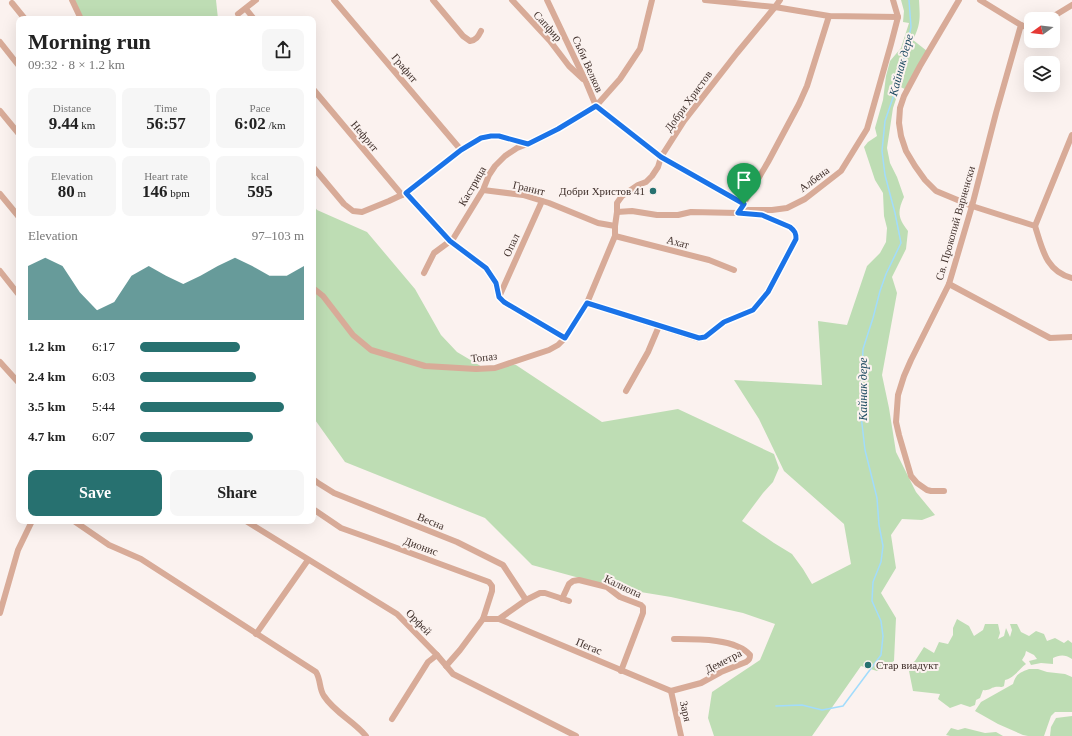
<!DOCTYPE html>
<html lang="en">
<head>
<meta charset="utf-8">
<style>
	:root { --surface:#fff; --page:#f6f6f6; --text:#222; --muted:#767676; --accent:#277170 }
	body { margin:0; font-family:Georgia,serif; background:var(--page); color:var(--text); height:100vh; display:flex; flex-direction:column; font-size:15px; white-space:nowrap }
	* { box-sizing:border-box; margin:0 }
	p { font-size:13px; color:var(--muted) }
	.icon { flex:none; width:22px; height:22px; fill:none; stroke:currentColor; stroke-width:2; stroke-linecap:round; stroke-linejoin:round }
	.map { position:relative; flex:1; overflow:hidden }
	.details { position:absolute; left:16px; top:16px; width:300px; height:508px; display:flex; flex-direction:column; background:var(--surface); border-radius:8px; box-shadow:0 4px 16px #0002 }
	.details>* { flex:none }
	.needle { width:26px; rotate:255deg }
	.buttons { position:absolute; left:1024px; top:12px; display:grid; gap:8px }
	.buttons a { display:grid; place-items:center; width:36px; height:36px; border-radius:8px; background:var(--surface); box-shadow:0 4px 16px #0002; font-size:20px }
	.pin { position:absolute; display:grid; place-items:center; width:34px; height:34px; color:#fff; margin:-41px -17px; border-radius:50% 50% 50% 0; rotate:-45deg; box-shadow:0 0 4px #0007 }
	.pin .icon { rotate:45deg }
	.round { display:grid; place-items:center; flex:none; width:42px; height:42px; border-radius:8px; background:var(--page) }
	.overview { display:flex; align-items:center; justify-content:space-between; height:68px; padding:0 12px }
	h1 { font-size:22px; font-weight:700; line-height:30px }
	.metrics { display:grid; grid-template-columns:repeat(3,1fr); gap:6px; height:68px; padding:4px 12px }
	.metrics div { display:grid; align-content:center; border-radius:8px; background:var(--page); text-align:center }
	.metrics b { font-size:17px; font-weight:700 }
	.metrics small { font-size:11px; font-weight:400 }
	.metrics p { font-size:11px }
	.chart { height:112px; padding:8px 12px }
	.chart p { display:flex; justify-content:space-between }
	.chart svg { width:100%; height:72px; margin-top:4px; fill:var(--accent); opacity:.7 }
	.action { display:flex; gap:8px; margin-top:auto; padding:8px 12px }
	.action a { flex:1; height:46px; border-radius:8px; background:var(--accent); color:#fff; font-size:16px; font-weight:700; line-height:46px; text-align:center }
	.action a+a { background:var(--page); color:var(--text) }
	ul { padding:0 12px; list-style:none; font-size:13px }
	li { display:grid; grid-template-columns:64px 48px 1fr; align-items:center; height:30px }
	li i { height:10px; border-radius:5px; background:var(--accent) }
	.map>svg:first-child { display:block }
	.green { fill:#beddb4 }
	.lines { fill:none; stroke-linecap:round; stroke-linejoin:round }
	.stream { stroke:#a2dcfc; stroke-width:1.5 }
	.minor { stroke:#d8ab98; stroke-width:6 }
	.route-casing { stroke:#fff; stroke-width:8 }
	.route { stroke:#1a73e8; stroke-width:5 }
	.poi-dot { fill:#277170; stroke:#fbf2ef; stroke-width:1.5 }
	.labels { text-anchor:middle; stroke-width:4; stroke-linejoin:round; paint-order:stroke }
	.street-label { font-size:11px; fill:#40302b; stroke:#fbf2ef }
	.poi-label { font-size:11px; fill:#40302b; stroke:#fbf2ef; text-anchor:end }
	.water-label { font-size:12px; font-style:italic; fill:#1d4a61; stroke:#fbf2ef }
</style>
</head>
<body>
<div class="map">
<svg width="1072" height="736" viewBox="0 0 1072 736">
	<rect width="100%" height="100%" fill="#fbf2ef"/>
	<g class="green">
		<path d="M 72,0 L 216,0 L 218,19 L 81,19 Z"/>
		<path d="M 901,0 L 919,0 C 920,17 921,24 913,40 L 927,51 L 905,89 L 900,87 L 893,108 L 887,148 L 890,163 L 897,177 L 904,197 C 897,212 898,218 908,231 L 906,249 L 892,277 L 897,293 L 882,375 L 889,408 L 896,452 L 916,492 L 935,515 L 922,520 L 902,519 L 891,535 L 896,568 L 881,593 L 896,618 L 894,661 L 877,671 L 861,666 L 812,736 L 714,736 L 708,718 L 712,692 L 760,660 L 775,624 L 743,613 L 671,597 L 616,588 L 532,565 L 485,518 L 345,462 L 313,417 L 313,204 L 317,210 L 367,232 L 415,289 L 441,335 L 457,352 L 484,368 L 504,364 L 516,365 L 602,422 L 678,409 L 774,454 L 779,468 L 773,482 L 763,493 L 742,521 L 774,543 L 792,554 L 803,569 L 812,584 L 851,564 L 844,524 L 784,471 L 759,419 L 734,380 L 822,385 L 818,321 L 847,325 L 867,266 L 880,253 L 886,242 L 887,228 L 884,216 L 883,193 L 875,180 L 864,147 L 868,142 L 877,136 L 875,128 L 883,100 L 886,76 L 890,61 L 901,48 L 909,23 L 903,22 L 904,11 Z"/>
		<path d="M 957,619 L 969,626 L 974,636 L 983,630 L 985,624 L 998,624 L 1000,633 L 998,639 L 1004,636 L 1006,628 L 1010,637 L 1012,630 L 1010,624 L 1017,624 L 1021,632 L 1029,636 L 1036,631 L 1044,634 L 1047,641 L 1055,638 L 1064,643 L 1068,640 L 1072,643 L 1072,659 C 1065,654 1059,655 1053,658 L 1053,664 L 1041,663 L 1031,665 L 1029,661 L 1037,659 L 1034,655 L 1026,651 L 1025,655 L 1022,660 L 1026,664 C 1019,669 1014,678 1005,680 L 1004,686 C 1001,688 999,686 995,687 C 990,688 989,691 983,690 L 980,698 L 976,700 L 975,705 L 970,707 L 961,704 L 950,708 L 938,699 L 940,694 L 913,691 L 908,666 L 915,661 L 924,647 L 934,653 L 939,642 L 948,644 L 953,635 L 953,628 Z"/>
		<path d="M 1029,669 L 1038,669 L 1047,672 L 1065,674 L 1072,677 L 1072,712 L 1055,712 L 1051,716 L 1044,736 L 1028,736 L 1023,735 L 998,724 L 975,711 L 981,702 L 1013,684 C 1016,674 1019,673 1029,669 Z"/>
		<path d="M 1072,716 L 1072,736 L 1050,736 L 1051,727 L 1056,718 Z"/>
		<path d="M 951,728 L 958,730 L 965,728 L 985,733 L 996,732 L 1003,736 L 950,736 L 946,735 Z"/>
	</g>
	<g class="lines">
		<path class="stream" d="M 776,706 L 802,705 L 822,710 L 843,706 L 881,655 L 883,636 L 881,621 L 872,601 L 873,582 L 881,562 L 883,546 L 879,525 L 877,498 L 865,450 L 861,415 L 861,397 L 863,349 L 873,318 L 880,291 L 886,274 L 901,243 L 895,213 L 885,175 L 882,151 L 885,121 L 900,77 L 911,27 L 909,0"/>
		<g class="minor">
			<path d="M 72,0 L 81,19"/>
			<path d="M 334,0 L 461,150"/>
			<path d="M 433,0 L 463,36 L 470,41 C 476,40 478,37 481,31"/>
			<path d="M 512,0 L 550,41 L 569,66 L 583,79"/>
			<path d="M 547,0 L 586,82 L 596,106 L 661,157 L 744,204"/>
			<path d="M 705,0 L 775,7 L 829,16 L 898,17"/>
			<path d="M 959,0 L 920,66 L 904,96 L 900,108 L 899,123 L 901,136 L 906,151 L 915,166 L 925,180 L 936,191 L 972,206 L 1035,226 C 1042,248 1046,272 1072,278"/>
			<path d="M 980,0 L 1021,25 L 1031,29"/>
			<path d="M 12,3 L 25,19"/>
			<path d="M 246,9 L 254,19"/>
			<path d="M 238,14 L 256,0"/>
			<path d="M 1049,19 L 1072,5"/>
			<path d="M 0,42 L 19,66"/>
			<path d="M 313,89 L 402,195"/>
			<path d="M 0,111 L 19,134"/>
			<path d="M 313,167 L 344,204 L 353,211 L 362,212 L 389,201 L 406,193 L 461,150 L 481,138 L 491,136 L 499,136 L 528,144"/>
			<path d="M 483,190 L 523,195 L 549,203 L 598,223 L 615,226"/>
			<path d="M 406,193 L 450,241 L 486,268 L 495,283 L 499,297 L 504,302 L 565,338"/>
			<path d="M 0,194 L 19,217"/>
			<path d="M 617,212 L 632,211 L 657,215 L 678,215 L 691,212 L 738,213 L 748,210 L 772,210 L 787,208 L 805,199 L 841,171 L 867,129 L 891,44 L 898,17 L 893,0"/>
			<path d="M 1035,226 L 1072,135"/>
			<path d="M 615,236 L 709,260 L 734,270"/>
			<path d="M 0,271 L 19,295"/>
			<path d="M 424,273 L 434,253 L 453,239 L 483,190 L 489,175 L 495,166 L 505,156 L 517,148 L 537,140 L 558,129 L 596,106 L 620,79 L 640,49 L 652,0"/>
			<path d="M 949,284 L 1050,338 L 1072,337"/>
			<path d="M 313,288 L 323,296 L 353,335 L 371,350 L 425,366 L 476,369 L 495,368 L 549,350 L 558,345 L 565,338 L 587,303 L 615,236 L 615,226 L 617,212 L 617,203 L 622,196 L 638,185 L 646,182 L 652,176 L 658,167 L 661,157 L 684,121 L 737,53 L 775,7 L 780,0"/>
			<path d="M 499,297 L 542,201"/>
			<path d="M 587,303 L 699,339 L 705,337 L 724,322 L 753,310 L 768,292 L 796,239 C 796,233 795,231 790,227 L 762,215 L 738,213 L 768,162 L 799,104 L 807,86 L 829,16"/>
			<path d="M 0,362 L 19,383"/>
			<path d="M 626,391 L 648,352 L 659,326"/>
			<path d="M 313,479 L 318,483 L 334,493 L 457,542 L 503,565 L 526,600"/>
			<path d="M 944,491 L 931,491 L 927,490 L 917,483 L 911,476 L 899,435 L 896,422 L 898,395 L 904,376 L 911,360 L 949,284 L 972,206 L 996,113 L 1021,25"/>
			<path d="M 313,509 L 341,528 L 386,544 L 489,582 L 492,586 L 492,591 L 483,619"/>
			<path d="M 74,521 L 109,545 L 141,559 L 316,672 C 321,680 319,689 324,696 C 335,713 354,721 366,736"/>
			<path d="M 246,521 L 397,614 L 437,655 L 453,674 L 576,736"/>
			<path d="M 562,599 L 569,584 L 573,581 L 579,580 L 607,587 L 620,597 L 641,605 L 643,607 L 643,613 L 621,671"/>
			<path d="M 0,613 L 18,550 L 32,521"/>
			<path d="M 499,619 L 671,691"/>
			<path d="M 256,634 L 308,560"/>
			<path d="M 446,666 L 460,650 L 483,619 L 499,619 L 526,600 L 540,593 L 545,593 L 569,601"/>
			<path d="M 671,691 L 701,683 L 721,672 L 746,662 C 749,660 750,659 750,655 C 736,638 694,639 674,639"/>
			<path d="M 671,691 L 681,736"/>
			<path d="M 392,719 L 428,662 L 437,655"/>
		</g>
	</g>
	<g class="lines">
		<g class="route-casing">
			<path id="route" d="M 596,106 L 661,157 L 744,204 L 738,213 L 762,215 L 790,227 C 795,231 796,233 796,239 L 768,292 L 753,310 L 724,322 L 705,337 L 699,338 L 587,303 L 565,338 L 504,302 L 499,297 L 496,283 L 486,268 L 450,241 L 406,193 L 461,150 L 481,138 L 491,136 L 499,136 L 528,144 L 558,129 Z"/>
		</g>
		<use href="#route" class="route"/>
	</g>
	<g class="poi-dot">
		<circle cx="653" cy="191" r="4"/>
		<circle cx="868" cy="665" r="4"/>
	</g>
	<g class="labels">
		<g class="street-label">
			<text transform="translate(548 26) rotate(48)" y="4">Сапфир</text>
			<text transform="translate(588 64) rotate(66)" y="4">Съби Велков</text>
			<text transform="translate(405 68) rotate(50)" y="4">Графит</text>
			<text transform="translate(688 101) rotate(-54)" y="4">Добри Христов</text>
			<text transform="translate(365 136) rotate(50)" y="4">Нефрит</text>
			<text transform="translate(814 179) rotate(-37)" y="4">Албена</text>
			<text transform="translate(472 186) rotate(-60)" y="4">Кастрица</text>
			<text transform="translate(529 188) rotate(13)" y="4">Гранит</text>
			<text transform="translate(955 223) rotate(-74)" y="4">Св. Прокопий Варненски</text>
			<text transform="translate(678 242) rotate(15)" y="4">Ахат</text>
			<text transform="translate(511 245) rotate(-65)" y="4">Опал</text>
			<text transform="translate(484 357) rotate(-6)" y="4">Топаз</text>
			<text transform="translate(431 521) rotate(22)" y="4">Весна</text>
			<text transform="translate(421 546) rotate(20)" y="4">Дионис</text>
			<text transform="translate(623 586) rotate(25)" y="4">Калиопа</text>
			<text transform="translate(419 622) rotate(46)" y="4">Орфей</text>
			<text transform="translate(589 646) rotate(23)" y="4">Пегас</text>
			<text transform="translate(723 661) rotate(-27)" y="4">Деметра</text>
			<text transform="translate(686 711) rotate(77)" y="4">Заря</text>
		</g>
		<g class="poi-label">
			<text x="645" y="195">Добри Христов 41</text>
			<text x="876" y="669" text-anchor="start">Стар виадукт</text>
		</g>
		<g class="water-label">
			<text transform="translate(901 65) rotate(-75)" y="4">Кайнак дере</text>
			<text transform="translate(863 389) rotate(-90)" y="4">Кайнак дере</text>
		</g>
	</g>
</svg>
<div class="buttons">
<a><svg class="needle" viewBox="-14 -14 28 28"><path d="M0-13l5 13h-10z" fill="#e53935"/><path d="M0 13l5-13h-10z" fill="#767676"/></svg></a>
<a><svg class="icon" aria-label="layers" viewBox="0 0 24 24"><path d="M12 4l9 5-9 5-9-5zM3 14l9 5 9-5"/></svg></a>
</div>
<div class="pin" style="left:744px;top:204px;background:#1e9e55"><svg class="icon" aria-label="arrive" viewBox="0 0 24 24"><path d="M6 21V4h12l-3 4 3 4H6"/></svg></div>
<section class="details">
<div class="overview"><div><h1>Morning run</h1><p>09:32 · 8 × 1.2 km</p></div><a class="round"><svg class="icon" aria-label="share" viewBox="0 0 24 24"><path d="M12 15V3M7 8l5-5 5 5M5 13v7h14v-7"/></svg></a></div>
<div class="metrics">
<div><p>Distance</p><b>9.44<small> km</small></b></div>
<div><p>Time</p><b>56:57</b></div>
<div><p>Pace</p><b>6:02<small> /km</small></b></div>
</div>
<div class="metrics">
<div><p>Elevation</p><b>80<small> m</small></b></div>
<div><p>Heart rate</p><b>146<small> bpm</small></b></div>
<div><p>kcal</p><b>595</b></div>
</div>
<div class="chart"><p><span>Elevation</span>97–103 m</p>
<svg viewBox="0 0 160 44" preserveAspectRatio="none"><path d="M0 44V11L10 6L20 11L30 27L40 38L50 33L60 17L70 11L80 17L90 22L100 17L110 11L120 6L130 11L140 17L150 17L160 11V44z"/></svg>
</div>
<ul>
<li><b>1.2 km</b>6:17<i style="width:61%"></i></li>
<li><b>2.4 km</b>6:03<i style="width:71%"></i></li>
<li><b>3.5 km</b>5:44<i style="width:88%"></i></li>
<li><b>4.7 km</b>6:07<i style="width:69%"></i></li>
</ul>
<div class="action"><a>Save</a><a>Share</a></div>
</section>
</div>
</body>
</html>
